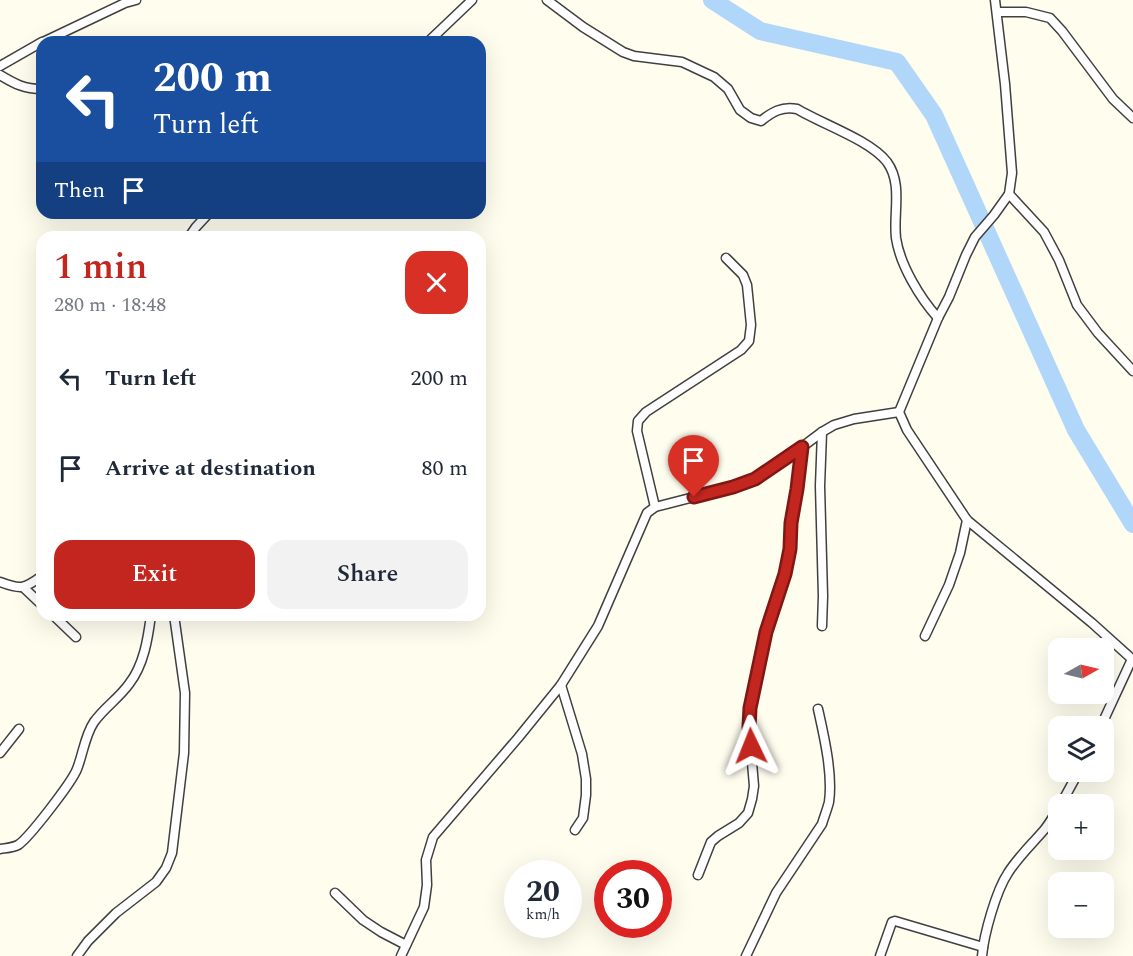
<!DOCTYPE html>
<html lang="en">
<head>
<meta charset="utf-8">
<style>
	body { margin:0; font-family:Spectral,serif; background:#f2f2f3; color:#1f2937; height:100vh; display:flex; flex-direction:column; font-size:22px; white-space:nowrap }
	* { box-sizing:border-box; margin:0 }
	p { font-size:20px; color:#747a83 }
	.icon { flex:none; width:33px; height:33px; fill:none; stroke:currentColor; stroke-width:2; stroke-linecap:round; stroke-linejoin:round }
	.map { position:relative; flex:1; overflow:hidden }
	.details { position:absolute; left:36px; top:231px; width:450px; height:390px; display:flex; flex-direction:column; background:#fff; border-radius:18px; box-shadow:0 6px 24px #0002 }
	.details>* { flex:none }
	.banner { position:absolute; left:36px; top:36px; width:450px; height:183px; border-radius:18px; box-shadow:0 6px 24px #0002; background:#1a4fa0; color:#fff; overflow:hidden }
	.needle { width:39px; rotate:82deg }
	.buttons { position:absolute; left:1048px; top:638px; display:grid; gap:12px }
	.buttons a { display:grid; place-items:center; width:66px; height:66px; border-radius:12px; background:#fff; box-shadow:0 6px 24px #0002; font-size:30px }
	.speed { position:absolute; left:504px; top:860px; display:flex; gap:12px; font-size:30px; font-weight:700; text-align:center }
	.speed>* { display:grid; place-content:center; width:78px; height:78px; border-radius:50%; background:#fff; box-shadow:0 6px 24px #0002; line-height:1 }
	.speed small { font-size:15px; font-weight:400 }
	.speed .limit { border:9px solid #d22; background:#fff; color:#111 }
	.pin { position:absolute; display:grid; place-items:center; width:51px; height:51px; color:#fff; margin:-62px -26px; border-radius:50% 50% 50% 0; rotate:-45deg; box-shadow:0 0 6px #0007 }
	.pin .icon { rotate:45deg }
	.me { position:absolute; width:66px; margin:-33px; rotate:358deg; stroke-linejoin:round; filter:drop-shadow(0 0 4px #0008) }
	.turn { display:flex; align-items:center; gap:21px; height:126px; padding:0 18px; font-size:27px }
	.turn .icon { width:78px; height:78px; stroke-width:2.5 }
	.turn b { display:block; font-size:42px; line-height:51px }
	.then { display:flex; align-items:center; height:57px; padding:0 18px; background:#0003; gap:12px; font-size:22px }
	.round { display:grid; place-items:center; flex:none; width:63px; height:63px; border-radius:18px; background:#f2f2f3 }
	.headline { display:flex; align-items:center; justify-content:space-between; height:102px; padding:0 18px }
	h1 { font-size:36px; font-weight:600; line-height:45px; color:#c3251f }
	.button { display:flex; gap:12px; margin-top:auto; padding:12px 18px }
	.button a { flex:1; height:69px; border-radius:18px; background:#c3251f; color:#fff; font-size:24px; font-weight:600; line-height:69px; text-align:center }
	.button a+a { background:#f2f2f3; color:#1f2937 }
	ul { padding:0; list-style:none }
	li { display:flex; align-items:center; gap:18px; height:90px; padding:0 18px }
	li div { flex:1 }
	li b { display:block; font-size:22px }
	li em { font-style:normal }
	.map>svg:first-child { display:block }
</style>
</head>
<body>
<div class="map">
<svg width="1133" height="956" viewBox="0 0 1133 956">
	<rect width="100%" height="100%" fill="#fffdee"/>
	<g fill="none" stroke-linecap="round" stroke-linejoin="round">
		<path stroke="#b0d7f9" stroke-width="18" d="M 712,0 L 760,31 L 897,62 L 934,115 L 1076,430 L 1133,524"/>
		<defs>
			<g id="street">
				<path d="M 547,0 L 583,27 L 623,52 L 634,56 L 682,62 L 714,77 L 728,89 L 740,110 L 751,118 L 761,121 C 772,112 782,106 797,109 C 822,124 870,140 887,162 C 903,184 893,213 896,238 C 900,265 920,298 938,318"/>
				<path d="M 995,0 L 1005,84 L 1012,173 L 1009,194 L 994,215 L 975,237 L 966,255 L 949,297 L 938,318 L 899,412 L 907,430 L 967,520 L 1092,623 L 1133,660"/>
				<path d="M 998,12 L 1026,12 L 1050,18 L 1062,31 L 1113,99 L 1133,118"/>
				<path d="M 43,42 L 125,3 L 136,0"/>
				<path d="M 428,42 L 472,0"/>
				<path d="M 0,66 L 42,42"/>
				<path d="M 0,75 C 15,84 24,89 42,89"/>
				<path d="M 1009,194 L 1044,232 L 1059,260 L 1077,305 L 1098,333 L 1133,371"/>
				<path d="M 189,237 L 196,227 L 209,213"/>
				<path d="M 655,507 L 637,431 L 638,421 L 646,412 L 741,350 L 749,341 L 751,325 L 747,285 L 743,275 L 726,258"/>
				<path d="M 0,582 C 21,590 24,589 42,576"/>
				<path d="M 23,587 L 42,605"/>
				<path d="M 53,615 L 76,637"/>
				<path d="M 822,626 L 823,596 L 820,486 L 822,432"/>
				<path d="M 925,636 L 949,585 L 960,553 L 967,520"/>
				<path d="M 561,685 L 582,754 L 586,779 L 586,795 L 583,818 L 575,830"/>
				<path d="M 1101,726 L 1132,659"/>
				<path d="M 0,753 L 19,729"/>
				<path d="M 1061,804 L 1079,771"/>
				<path d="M 0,849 C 6,848 12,848 18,845 C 29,838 72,782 77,769 C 83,754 85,735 94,722 C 104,708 119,698 129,684 C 144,665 148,638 151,615"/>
				<path d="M 698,875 L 711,842 L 718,836 L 739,823 L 748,813 L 752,799 L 754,786 L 749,727 L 750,708 L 766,632 L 785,574 L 790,549 L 791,523 L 797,489 L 802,447"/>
				<path d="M 335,893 L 363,920 L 381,932 L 406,945"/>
				<path d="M 77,956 L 88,941 L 116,913 L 156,882 L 166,868 L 172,853 L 184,753 L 185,693 L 174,615"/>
				<path d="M 401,956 L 424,907 L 427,885 L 426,860 L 433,837 L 518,738 L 561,685 L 598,626 L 647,513 L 655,507 L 733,487 L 755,479 L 802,447 L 822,432 L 834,425 L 854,419 L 899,412"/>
				<path d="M 746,956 L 776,893 L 822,824 C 824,817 827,810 829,802 C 833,774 824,736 818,709"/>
				<path d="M 880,956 L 892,922 L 895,921 L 983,947"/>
				<path d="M 982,956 C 984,934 996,891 1008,873 C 1018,857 1032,844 1044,830 C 1050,823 1054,815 1059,807"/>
			</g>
		</defs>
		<use href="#street" stroke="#404040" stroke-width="11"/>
		<use href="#street" stroke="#fff" stroke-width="8"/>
	</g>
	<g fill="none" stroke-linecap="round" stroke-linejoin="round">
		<defs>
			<path id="route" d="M 694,497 L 733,487 L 755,479 L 802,447 L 797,489 L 791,523 L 790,549 L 785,574 L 766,632 L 750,708 L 749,727 L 751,746"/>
		</defs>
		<use href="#route" stroke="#7f1814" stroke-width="15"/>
		<use href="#route" stroke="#c3251f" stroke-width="10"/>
	</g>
</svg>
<div class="buttons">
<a><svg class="needle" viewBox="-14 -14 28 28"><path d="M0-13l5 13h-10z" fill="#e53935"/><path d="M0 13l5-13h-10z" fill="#747a83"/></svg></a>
<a><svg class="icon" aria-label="layers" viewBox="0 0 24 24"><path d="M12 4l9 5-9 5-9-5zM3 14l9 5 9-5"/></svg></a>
<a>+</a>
<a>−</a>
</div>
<div class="speed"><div>20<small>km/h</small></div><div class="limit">30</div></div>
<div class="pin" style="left:694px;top:497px;background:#d93025"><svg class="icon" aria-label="arrive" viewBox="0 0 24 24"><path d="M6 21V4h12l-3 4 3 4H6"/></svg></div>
<svg class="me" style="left:751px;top:746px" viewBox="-20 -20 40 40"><path d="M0-17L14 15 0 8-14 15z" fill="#c3251f" stroke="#fff" stroke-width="4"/></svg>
<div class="banner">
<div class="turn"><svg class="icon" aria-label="left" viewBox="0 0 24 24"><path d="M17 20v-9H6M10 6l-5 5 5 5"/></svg><div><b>200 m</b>Turn left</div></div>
<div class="then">Then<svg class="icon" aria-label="arrive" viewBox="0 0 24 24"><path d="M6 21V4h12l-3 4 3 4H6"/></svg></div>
</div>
<section class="details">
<div class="headline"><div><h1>1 min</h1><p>280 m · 18:48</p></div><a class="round" style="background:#d93025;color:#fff"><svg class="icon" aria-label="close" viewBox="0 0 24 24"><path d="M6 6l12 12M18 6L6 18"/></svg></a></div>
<ul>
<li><svg class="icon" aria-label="left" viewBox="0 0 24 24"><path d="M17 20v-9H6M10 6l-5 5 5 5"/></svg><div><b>Turn left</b></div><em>200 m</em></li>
<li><svg class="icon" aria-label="arrive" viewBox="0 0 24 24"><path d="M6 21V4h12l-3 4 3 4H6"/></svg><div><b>Arrive at destination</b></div><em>80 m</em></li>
</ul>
<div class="button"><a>Exit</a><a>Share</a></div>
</section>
</div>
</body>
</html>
